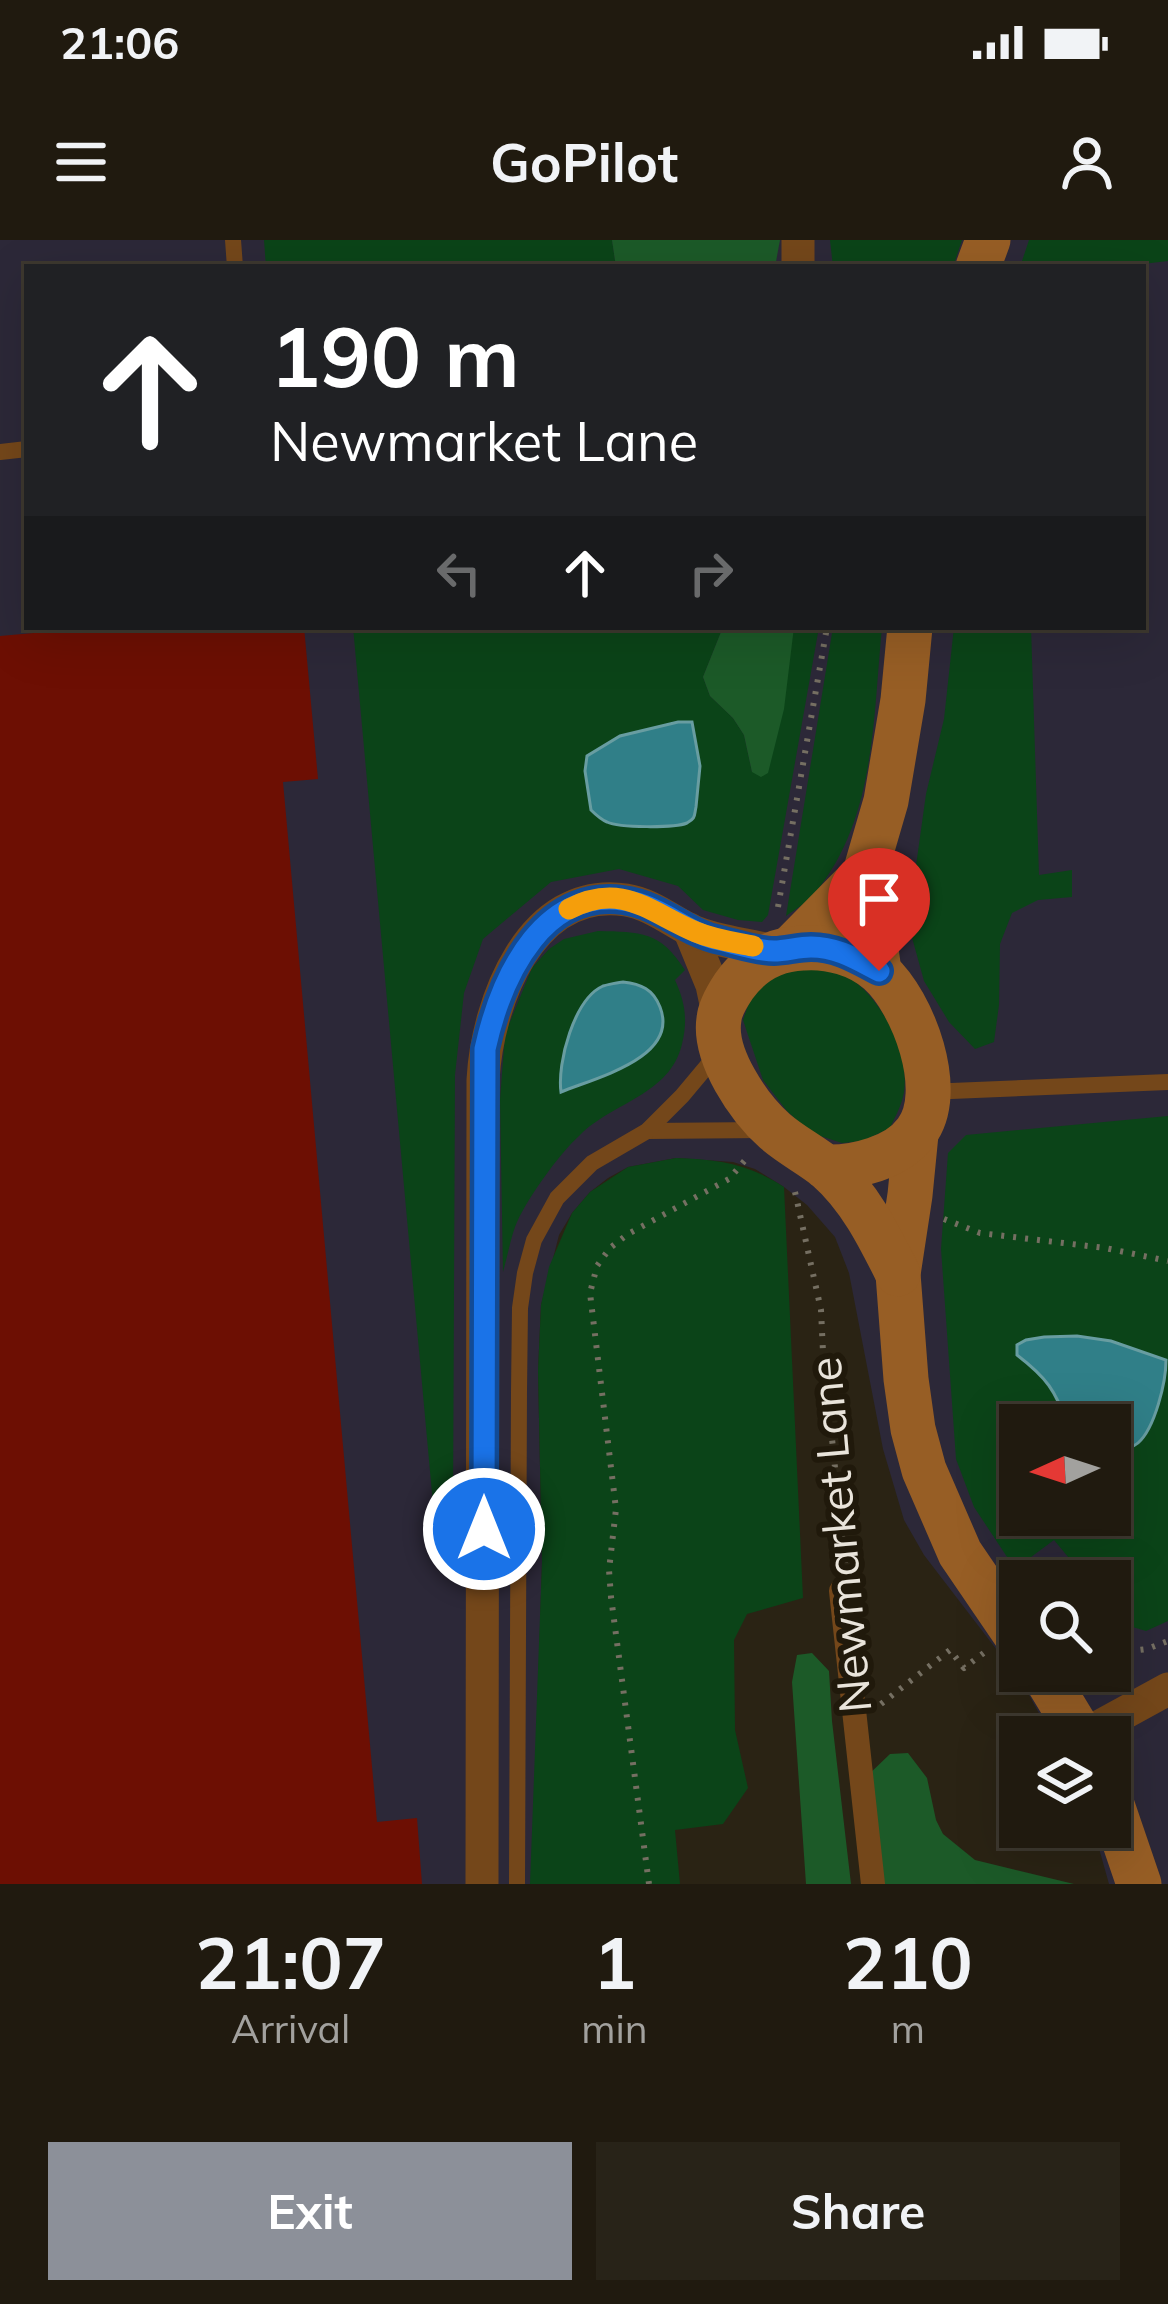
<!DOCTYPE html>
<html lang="en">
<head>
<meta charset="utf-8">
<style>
	body { margin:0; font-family:Mulish,sans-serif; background:#282318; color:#f1f3f6; height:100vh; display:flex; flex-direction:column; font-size:45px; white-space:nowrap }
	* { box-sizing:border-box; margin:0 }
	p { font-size:39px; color:#a2a19e }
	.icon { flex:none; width:66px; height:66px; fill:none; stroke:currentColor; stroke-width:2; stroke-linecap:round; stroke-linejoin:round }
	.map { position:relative; height:1644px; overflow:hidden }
	.details { display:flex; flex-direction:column; background:#201a0f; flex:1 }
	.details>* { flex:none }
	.hud { position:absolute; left:24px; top:24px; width:1122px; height:366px; border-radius:0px; box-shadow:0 12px 48px #0002,0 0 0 3px #3d382f; background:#202124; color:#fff; overflow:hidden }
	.needle { width:78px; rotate:267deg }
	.buttons { position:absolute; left:999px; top:1164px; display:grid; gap:24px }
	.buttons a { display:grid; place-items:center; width:132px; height:132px; border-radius:0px; background:#201a0f; box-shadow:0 12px 48px #0002,0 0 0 3px #3d382f; font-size:60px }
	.pin { position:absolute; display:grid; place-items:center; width:102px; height:102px; color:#fff; margin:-123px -51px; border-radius:50% 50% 50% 0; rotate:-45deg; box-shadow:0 0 12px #0007 }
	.pin .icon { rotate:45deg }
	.me { position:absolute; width:132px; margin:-66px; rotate:0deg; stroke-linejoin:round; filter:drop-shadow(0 0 9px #0008) }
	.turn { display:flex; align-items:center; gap:42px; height:252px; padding:0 48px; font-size:54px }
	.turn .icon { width:156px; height:156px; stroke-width:2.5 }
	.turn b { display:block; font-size:84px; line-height:102px }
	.lanes { display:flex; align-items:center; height:114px; padding:0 48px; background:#0003; justify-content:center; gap:60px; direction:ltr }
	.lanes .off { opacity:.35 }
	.eta { display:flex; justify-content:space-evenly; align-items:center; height:204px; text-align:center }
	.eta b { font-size:72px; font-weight:700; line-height:84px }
	.button { display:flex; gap:24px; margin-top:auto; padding:24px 48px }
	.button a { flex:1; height:138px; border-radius:0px; background:#8c9099; color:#fff; font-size:48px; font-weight:700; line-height:138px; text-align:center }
	.button a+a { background:#282318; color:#f1f3f6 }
	.status { display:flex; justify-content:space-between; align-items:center; height:84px; padding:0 60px; background:#201a0f; direction:ltr }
	.status svg { height:33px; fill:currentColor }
	header { display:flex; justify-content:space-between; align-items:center; height:156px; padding:0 48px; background:#201a0f; font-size:54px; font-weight:700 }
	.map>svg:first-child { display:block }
</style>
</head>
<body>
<div class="status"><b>21:06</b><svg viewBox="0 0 49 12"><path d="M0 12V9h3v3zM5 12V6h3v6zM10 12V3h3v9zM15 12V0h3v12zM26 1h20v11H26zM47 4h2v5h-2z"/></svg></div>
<header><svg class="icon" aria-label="menu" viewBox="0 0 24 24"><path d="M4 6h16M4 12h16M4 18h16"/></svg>GoPilot<svg class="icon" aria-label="person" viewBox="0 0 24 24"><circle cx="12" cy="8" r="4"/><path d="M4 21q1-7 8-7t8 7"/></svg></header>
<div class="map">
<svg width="1168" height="1644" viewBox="0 0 1168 1644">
	<rect width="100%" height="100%" fill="#2a2314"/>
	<path fill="#2c2838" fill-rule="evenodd" d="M 0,0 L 1168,0 L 1168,1644 L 1109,1644 L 1093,1587 L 1110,1587 L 1110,1497 L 1052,1497 L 1023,1444 L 924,1315 L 904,1280 L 883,1209 L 849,1033 L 835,997 L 807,965 L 784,947 L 755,929 L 733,922 L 676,918 L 628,927 L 608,938 L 590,952 L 572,973 L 559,995 L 541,1065 L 538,1131 L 542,1322 L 532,1644 L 0,1644 ZM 27,27 L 1143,27 L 1143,387 L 27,387 ZM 1020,1185 L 1110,1185 L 1110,1275 L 1020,1275 ZM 1020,1341 L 1110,1341 L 1110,1431 L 1020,1431 Z"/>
	<g fill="#0b4418" fill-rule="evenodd">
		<path d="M 264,0 L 612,0 L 616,27 L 266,27 Z"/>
		<path d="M 830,0 L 962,0 L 953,27 L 833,27 Z"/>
		<path d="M 1029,0 L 1168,0 L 1168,21 L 1117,27 L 1020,27 Z"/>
		<path d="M 353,387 L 723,387 L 703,437 L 710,456 L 733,478 L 744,495 L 752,532 L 794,387 L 819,387 L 768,675 L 762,682 L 738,680 L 703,670 L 678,646 L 619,629 L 551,642 L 483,699 L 464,753 L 455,835 L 453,1267 L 433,1264 Z"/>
		<path d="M 833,387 L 882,387 C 873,477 876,579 815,653 C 808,662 796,669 786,676 Z"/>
		<path d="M 954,387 L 1031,387 L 1039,635 L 1072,630 L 1072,657 L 1038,660 L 1012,673 L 1000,704 L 999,765 L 994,802 L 975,809 L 949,782 L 924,741 L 908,683 L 926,554 L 944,479 Z"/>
		<path d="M 598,691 C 641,692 660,691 685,730 L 675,740 C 685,762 688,780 682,804 C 670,855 613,862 580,895 C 559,914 525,961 515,987 C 510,1001 507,1018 503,1032 L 500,860 L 505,794 L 532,728 L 549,709 L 564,699 Z"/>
		<path d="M 806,717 C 819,723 836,729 849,737 C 882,760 910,811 904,852 C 902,865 895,877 890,888 L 863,901 L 842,903 L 811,893 L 787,871 L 763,840 L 743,780 L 751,757 L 780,720 Z"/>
		<path d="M 1168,876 L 1168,1381 L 1146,1391 L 1126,1385 L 1110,1366 L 1110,1341 L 1088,1341 L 1054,1300 L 1015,1329 L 974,1267 L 956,1219 L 941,1009 L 948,913 L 966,895 ZM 1020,1185 L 1110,1185 L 1110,1275 L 1020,1275 Z"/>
		<path d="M 676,918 C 717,919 749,924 784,947 L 803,1358 L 747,1374 L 734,1400 L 735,1490 L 748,1548 L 723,1584 L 675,1590 L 680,1644 L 530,1644 L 542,1322 L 538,1131 L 541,1065 L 549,1027 L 572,973 L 590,952 L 628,927 Z"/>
	</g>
	<g fill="#1c5a28">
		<path d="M 612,0 L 780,0 L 775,27 L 616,27 Z"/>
		<path d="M 723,387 L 794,387 L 784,469 L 768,533 L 761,537 L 752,532 L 744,495 L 733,478 L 710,456 L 703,437 Z"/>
		<path d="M 812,1413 L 829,1431 L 832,1481 L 851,1644 L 806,1644 L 792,1442 L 797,1415 Z"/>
		<path d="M 908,1513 L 927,1538 L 936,1580 L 943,1594 L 975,1620 L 1074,1644 L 880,1644 L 865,1538 L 890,1514 Z"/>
	</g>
	<g fill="#307f88" stroke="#689da1" stroke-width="3">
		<path d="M 678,482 L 692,482 L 700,526 L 696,567 C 694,576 696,578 687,583 C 675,588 619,588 607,582 C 602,580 595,574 591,570 L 585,531 L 587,516 L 620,496 Z"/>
		<path d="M 623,742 C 641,744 653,749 660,767 C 680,818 594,838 561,852 C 557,823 574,759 603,746 C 606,745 620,742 623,742 Z"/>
		<path d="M 1077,1096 L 1111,1101 L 1166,1120 C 1166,1142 1155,1188 1138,1203 C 1130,1210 1120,1209 1110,1210 L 1110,1185 L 1068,1185 C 1055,1150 1047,1138 1017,1115 L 1017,1105 L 1026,1100 L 1044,1097 Z"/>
	</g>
	<path fill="#6d0f03" d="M 101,387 L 304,387 L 318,539 L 283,542 L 377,1582 L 417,1578 L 422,1644 L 0,1644 L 0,396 Z"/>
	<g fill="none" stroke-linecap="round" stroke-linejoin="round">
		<g stroke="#756f62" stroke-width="6" stroke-dasharray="3 9" stroke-linecap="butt">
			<path d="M 778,667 L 827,387"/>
			<path d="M 795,952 L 821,1070 L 823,1112 L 845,1324"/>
			<path d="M 944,979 L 980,993 L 1105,1008 L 1168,1021"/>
			<path d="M 1032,1341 L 1030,1338 L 1053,1322 L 1068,1341"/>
			<path d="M 1110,1395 L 1131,1411 L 1147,1409 L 1168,1401"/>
			<path d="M 881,1464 L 950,1410 L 964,1428 L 985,1412"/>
			<path d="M 649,1644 L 611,1357 L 609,1330 L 616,1269 L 590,1053 L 597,1026 L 610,1008 L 628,994 L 729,939 L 746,919"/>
		</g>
		<g stroke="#74471a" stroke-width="16">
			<path d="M 233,0 L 235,27"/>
			<path d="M 0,212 L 27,209"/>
			<path d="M 927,852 L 1168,842"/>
			<path d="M 647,891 L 766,890"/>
			<path d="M 517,1644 L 519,1151 L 520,1068 L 525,1033 L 534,1000 L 557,958 L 592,923 L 647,891 L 682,856 L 718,813"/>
		</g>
		<path stroke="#74471a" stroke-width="24" d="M 841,1351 L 873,1644"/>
		<g stroke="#74471a" stroke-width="33">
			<path d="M 798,0 L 798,27"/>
			<path d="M 689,689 L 712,745 L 719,778"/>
			<path d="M 1082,1496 L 1168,1449"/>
			<path d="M 482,1644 L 483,840 C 487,764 530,645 626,660 C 651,664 670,680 692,691 C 718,702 746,704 773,711"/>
		</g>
		<g stroke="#975e25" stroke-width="45">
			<path d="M 978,27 L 988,0"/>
			<path d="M 791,708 L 865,633"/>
			<path d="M 879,731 L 865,633 L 886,561 L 903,460 L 910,387"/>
			<path d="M 916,894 L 910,955 L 898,1034 L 906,1139 L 913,1189 L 924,1230 L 960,1313 L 1020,1401"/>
			<path d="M 825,927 C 855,928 897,918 916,892 C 947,852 913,762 879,732 C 859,714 829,706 803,708 C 774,709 751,722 734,746 C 728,755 720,768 719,779 C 713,816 749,868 775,891 C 791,905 811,915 827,928 C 860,957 879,996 898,1034"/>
			<path d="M 1042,1431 L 1082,1497"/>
			<path d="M 1110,1559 L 1139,1644"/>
		</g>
	</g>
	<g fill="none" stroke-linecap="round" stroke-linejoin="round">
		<defs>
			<path id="route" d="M 484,1289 L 485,809 C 501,737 545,638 637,663 C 667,671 689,694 720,700 C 737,704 758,711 774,711 C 786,711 798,707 811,707 C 837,707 856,719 879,731"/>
		</defs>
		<use href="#route" stroke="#114b97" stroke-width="30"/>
		<use href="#route" stroke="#1a73e8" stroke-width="21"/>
		<path stroke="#f59e0b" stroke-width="21" d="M 569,669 C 623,641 650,673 696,692 C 715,700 733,702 753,706"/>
	</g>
	<g text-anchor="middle" stroke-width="12" stroke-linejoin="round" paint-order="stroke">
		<g font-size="45" fill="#e9e4db" stroke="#20190b">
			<text transform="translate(840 1295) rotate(-95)" y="16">Newmarket Lane</text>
		</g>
	</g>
</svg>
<div class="buttons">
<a><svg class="needle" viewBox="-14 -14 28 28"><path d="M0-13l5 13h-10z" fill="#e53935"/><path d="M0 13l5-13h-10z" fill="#a2a19e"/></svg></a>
<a><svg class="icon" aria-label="search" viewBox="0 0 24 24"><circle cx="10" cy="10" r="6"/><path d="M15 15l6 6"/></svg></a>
<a><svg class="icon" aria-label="layers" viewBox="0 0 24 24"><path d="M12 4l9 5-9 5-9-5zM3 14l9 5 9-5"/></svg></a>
</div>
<div class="pin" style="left:879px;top:731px;background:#d93025"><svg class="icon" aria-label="arrive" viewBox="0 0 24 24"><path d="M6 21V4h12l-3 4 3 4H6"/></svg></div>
<svg class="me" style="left:484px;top:1289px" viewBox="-20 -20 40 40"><circle r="17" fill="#1a73e8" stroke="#fff" stroke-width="3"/><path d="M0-11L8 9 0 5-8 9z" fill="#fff"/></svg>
<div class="hud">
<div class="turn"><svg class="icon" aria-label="ahead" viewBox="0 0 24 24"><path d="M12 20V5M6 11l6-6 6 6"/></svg><div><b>190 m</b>Newmarket Lane</div></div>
<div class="lanes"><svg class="icon off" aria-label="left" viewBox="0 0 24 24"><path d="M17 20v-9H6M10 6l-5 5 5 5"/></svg><svg class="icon" aria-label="ahead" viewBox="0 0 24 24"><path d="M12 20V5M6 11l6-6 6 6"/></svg><svg class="icon off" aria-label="right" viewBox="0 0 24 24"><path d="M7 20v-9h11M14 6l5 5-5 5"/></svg></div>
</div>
</div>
<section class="details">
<div class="eta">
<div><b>21:07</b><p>Arrival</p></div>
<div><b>1</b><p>min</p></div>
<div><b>210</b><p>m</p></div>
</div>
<div class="button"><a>Exit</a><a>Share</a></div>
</section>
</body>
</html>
